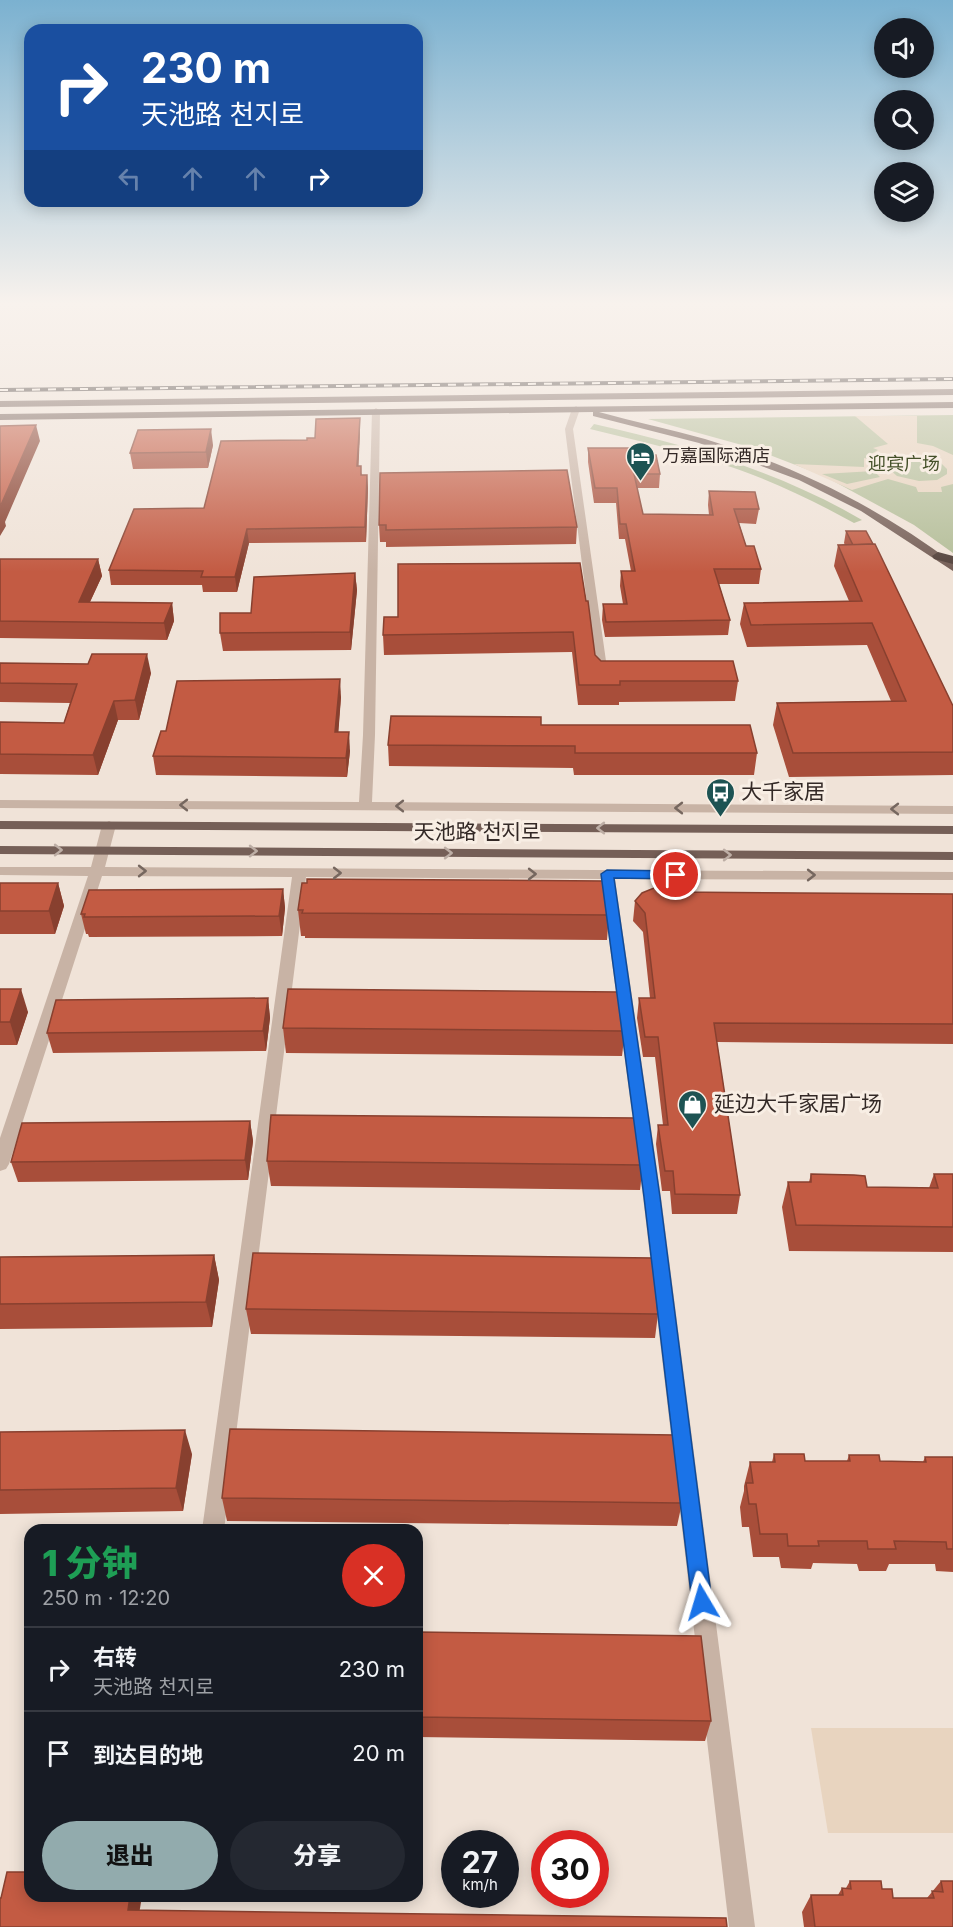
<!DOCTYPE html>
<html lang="zh">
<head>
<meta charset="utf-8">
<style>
	body { margin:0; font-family:Inter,"Noto Sans SC","Noto Sans KR",sans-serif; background:#242831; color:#f1f3f6; height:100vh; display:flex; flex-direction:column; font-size:22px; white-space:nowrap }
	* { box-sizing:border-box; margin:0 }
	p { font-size:20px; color:#9ea1a6 }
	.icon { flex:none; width:33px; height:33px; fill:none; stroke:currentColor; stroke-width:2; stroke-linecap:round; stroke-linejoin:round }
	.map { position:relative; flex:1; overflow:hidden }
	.details { position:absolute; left:24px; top:1524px; width:399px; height:378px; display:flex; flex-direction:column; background:#171b24; border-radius:18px; box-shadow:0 3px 15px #0003 }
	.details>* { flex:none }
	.guide { position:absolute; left:24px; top:24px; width:399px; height:183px; border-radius:18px; box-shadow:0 3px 15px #0003; background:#1a4fa0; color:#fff; overflow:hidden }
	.controls { position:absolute; left:874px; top:18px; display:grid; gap:12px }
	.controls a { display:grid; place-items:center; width:60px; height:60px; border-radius:50%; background:#171b24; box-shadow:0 3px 15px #0003; font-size:30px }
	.speed { position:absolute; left:441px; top:1830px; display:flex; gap:12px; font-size:30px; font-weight:700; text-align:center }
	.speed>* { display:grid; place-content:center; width:78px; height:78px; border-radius:50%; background:#171b24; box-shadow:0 3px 15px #0003; line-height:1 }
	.speed small { font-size:15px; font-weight:400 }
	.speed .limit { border:9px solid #d22; background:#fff; color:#111 }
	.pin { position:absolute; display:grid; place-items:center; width:51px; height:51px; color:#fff; margin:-26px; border:3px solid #fff; border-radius:50%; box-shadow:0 2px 6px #0007 }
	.me { position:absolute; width:66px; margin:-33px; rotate:353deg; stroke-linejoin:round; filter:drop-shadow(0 0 4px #0008) }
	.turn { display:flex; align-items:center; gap:21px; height:126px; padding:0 18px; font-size:27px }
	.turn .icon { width:78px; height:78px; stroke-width:2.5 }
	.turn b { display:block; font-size:42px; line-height:51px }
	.lanes { display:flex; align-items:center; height:57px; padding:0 18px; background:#0003; justify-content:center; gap:30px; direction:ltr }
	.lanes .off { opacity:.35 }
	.round { display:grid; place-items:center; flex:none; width:63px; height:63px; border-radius:32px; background:#242831 }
	.head { display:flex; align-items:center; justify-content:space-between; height:102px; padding:0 18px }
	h1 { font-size:36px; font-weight:800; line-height:45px; color:#1e9e55 }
	.cta { display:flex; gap:12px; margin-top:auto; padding:12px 18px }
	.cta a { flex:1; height:69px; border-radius:36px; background:#92abad; color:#111; font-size:24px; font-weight:800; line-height:69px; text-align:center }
	.cta a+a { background:#242831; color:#f1f3f6 }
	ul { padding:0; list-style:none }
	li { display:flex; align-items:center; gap:18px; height:84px; padding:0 18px; border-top:2px solid #363941 }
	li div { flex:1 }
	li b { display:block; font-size:22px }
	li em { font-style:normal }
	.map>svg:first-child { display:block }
</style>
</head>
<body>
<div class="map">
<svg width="953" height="1927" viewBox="0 0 953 1927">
	<rect width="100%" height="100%" fill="#f0e3d8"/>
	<g fill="#b4be99">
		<path d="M 953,415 L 953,553 L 914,525 L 824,476 L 749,447 L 648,419 Z"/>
		<path d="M 594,424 C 687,445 779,471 862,520 L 854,523 C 816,502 777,483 737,469 C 689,452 639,441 590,429 Z"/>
	</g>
	<g fill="#e8d4bf" fill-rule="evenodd">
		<path d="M 855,416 L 917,416 L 917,443 L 933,446 L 953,455 L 953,484 L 941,487 L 942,492 L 918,492 L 916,487 L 888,479 L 852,490 L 794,464 L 864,467 L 864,458 L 873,460 L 877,456 L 871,454 L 878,450 L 873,448 L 888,444 ZM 915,456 L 941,463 L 947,469 L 947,474 L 937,480 L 919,481 L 897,476 L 888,468 L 889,462 L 894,459 ZM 874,471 L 880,477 L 847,484 L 822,474 Z"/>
		<path d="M 811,1728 L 953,1728 L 953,1833 L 828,1833 Z"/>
	</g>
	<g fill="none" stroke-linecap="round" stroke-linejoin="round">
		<g fill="#c8b3a5" fill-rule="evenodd">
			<path d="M 576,406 L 580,409 L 573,429 L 608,675 L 602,679 L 596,675 L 565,429 L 572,409 Z"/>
			<path d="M 376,408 L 380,411 L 375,735 L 372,802 L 953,806 L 953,814 L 0,808 L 0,800 L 359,802 L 363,735 L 372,411 Z"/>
			<path d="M 109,821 L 116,825 L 105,867 L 953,872 L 953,880 L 615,879 L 661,1197 L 755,1927 L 729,1927 L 643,1197 L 601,879 L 306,877 L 224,1530 L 202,1530 L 292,877 L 102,876 L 9,1164 L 6,1169 L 0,1171 L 0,1138 L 88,876 L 0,875 L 0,867 L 91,867 L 102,825 Z"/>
		</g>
		<g fill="#755f57" fill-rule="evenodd">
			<path d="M 953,389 L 953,395 L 0,407 L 0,401 Z"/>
			<path d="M 953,402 L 953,408 L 599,412 C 634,422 670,429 705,439 C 795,466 878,507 953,563 L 953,571 L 861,511 L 799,480 L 699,443 L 593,416 L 593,412 L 0,420 L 0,414 Z"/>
			<path d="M 0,821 L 953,826 L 953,834 L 0,829 Z"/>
			<path d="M 0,846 L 953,852 L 953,860 L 0,854 Z"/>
		</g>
		<path fill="#54433d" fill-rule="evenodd" d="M 938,552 L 953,556 L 953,564 L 934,559 L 932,556 Z"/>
		<defs>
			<path id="rail" d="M 0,390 L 953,379"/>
		</defs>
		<use href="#rail" stroke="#332926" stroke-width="4"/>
		<use href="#rail" stroke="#f8eee4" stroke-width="2" stroke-dasharray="8" stroke-linecap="butt"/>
	</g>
	<g fill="#a84e3a">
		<path d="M 360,431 L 358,466 L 362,475 L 367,475 L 368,489 L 366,542 L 249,543 L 237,592 L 203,592 L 202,585 L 111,585 L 109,570 L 307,440 Z"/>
		<path d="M 213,445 L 208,468 L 133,469 L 130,453 Z"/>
		<path d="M 588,448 L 633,451 L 643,455 L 660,474 L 659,488 L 637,488 L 643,514 L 709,515 L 708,505 L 709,491 L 759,509 L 756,524 L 739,523 L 746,546 L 761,569 L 759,584 L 719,584 L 730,620 L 728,635 L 605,637 L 602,620 L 603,604 L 623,604 L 620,586 L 621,571 L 631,571 L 625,539 L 619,539 L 616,503 L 594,503 L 588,462 Z"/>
		<path d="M 379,525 L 577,527 L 576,544 L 386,547 L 386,542 L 380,542 Z"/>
		<path d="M 846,531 L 953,706 L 953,775 L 789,777 L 773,725 L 777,703 L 891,701 L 867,645 L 747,647 L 740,624 L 744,603 L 849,601 L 834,566 L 838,545 L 845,545 L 844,543 Z"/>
		<path d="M 0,559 L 98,559 L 102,576 L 90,602 L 172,603 L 174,621 L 167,640 L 0,638 Z"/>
		<path d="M 580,563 L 595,655 L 601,661 L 738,681 L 735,701 L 619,702 L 619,705 L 578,705 L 572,652 L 384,655 L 383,635 L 398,617 Z"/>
		<path d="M 355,573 L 357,590 L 351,650 L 223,651 L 220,633 L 251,613 Z"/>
		<path d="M 0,663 L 151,673 L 139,720 L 118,720 L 98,775 L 0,774 L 0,722 L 64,723 L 70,703 L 0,702 Z"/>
		<path d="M 341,697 L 338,732 L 350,751 L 347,777 L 156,775 L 153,756 L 166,731 Z"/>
		<path d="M 541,725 L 757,753 L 754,775 L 574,775 L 573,768 L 389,766 L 388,745 Z"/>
		<path d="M 0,883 L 58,883 L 64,906 L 55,934 L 0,934 Z"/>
		<path d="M 283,889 L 285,908 L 282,936 L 89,937 L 88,934 L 86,934 L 81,914 Z"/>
		<path d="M 673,892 L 953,894 L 953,1044 L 717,1042 L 740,1195 L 737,1214 L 672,1214 L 670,1191 L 662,1191 L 656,1144 L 658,1125 L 663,1125 L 655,1057 L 643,1057 L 637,1018 L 639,998 L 650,998 L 643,932 L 633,921 L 635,901 Z"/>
		<path d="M 298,910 L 609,915 L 607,940 L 305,938 L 305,936 L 301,936 Z"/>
		<path d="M 0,989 L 28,1012 L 17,1045 L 0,1045 Z"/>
		<path d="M 268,998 L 270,1018 L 266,1051 L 53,1053 L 47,1033 Z"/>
		<path d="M 283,1028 L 625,1031 L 622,1056 L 286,1053 Z"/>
		<path d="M 250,1121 L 253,1141 L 248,1180 L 18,1182 L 11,1162 Z"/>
		<path d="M 267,1161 L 643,1165 L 640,1190 L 271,1186 Z"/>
		<path d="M 811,1174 L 867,1187 L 929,1188 L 934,1174 L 953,1174 L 953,1252 L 789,1251 L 782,1207 L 788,1182 L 809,1182 Z"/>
		<path d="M 214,1255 L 219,1280 L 212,1327 L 0,1329 L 0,1257 Z"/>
		<path d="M 246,1309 L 658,1314 L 655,1338 L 251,1334 Z"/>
		<path d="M 0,1432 L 192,1454 L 183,1511 L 0,1514 Z"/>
		<path d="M 774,1454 L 805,1461 L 847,1461 L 849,1455 L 880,1461 L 923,1462 L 925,1457 L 953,1457 L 953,1572 L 936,1571 L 935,1564 L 889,1564 L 886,1571 L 859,1571 L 857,1564 L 813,1563 L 811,1569 L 781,1568 L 779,1557 L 753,1557 L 749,1527 L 742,1527 L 740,1507 L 744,1491 L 744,1486 L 750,1462 L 772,1462 Z"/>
		<path d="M 222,1498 L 682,1503 L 677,1526 L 227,1521 Z"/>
		<path d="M 417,1632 L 711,1721 L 705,1741 L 417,1737 Z"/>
		<path d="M 850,1881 L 882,1889 L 893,1898 L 927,1898 L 941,1881 L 953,1927 L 804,1927 L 802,1912 L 811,1895 L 838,1895 L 842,1888 L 846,1888 Z"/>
	</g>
	<g fill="#88402f">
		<path d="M 360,418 L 360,431 L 358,480 L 357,466 Z"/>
		<path d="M 36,425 L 40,441 L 5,522 L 6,526 L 0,536 L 0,507 Z"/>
		<path d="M 211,429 L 213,445 L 208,468 L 206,452 Z"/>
		<path d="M 367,475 L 368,489 L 366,542 L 365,527 Z"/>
		<path d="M 247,529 L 249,543 L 237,592 L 235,577 Z"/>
		<path d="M 98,559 L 102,576 L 82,619 L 79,602 Z"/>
		<path d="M 355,573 L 357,590 L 351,650 L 350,632 Z"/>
		<path d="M 172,603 L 174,621 L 167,640 L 164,623 Z"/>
		<path d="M 147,654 L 151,673 L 139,720 L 135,700 Z"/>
		<path d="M 340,679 L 341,697 L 337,751 L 335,732 Z"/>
		<path d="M 114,701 L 118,720 L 98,775 L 93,755 Z"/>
		<path d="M 349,732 L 350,751 L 347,777 L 346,758 Z"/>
		<path d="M 58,883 L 64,906 L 55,934 L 49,911 Z"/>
		<path d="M 283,889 L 285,908 L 282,936 L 279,916 Z"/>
		<path d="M 21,989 L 28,1012 L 17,1045 L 10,1022 Z"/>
		<path d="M 268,998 L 270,1018 L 266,1051 L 263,1031 Z"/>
		<path d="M 250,1121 L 253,1141 L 248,1180 L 245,1160 Z"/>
		<path d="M 214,1255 L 219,1280 L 212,1327 L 206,1302 Z"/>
		<path d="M 185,1430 L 192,1454 L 183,1511 L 176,1488 Z"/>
		<path d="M 130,1896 L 142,1896 L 137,1927 L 128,1910 Z"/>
	</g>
	<g fill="#c35b43" stroke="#88402f" stroke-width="1.5">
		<path d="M 360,418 L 357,466 L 361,466 L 361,475 L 367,475 L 365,527 L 247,529 L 235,577 L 201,577 L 203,571 L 109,570 L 134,509 L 204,508 L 221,441 L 307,440 L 307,438 L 315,438 L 316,419 Z"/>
		<path d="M 36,425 L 0,507 L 0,426 Z"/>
		<path d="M 211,429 L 206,452 L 130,453 L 138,430 Z"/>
		<path d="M 588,448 L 633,448 L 633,451 L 641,451 L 643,455 L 656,455 L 660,474 L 634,474 L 643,514 L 713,515 L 709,491 L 755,492 L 759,509 L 734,509 L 746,546 L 754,546 L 761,569 L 714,569 L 730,620 L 606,622 L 603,604 L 627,604 L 621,571 L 635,571 L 626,524 L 620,524 L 617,488 L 595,488 Z"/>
		<path d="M 567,470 L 577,527 L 386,530 L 386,525 L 379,525 L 380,473 Z"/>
		<path d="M 846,531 L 866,531 L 873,544 L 853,545 Z"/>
		<path d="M 875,544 L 953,706 L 953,752 L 793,753 L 777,703 L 906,701 L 872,623 L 751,625 L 744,603 L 862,601 L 838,545 Z"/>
		<path d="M 0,559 L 98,559 L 79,602 L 172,603 L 164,623 L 0,621 Z"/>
		<path d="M 580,563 L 586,601 L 588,601 L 595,655 L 601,661 L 733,661 L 738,681 L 620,681 L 620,685 L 579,685 L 573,632 L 383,635 L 384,617 L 398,617 L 398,564 Z"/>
		<path d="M 355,573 L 350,632 L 220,633 L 220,613 L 251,613 L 254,577 Z"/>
		<path d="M 92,654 L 147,654 L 135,700 L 114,701 L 93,755 L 0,754 L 0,722 L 64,723 L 77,684 L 0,683 L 0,663 L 88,664 Z"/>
		<path d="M 340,679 L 335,732 L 349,732 L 346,758 L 153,756 L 161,731 L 166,731 L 177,681 Z"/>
		<path d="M 391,716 L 541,717 L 541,725 L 750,725 L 757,753 L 575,753 L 575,746 L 388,745 Z"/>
		<path d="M 307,879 L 604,881 L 609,915 L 302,913 L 303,910 L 298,910 L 302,883 L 307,883 Z"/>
		<path d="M 0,883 L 58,883 L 49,911 L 0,911 Z"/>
		<path d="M 654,888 L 673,892 L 953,894 L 953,1024 L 714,1023 L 740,1195 L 675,1194 L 673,1171 L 665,1171 L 658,1125 L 668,1125 L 658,1037 L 645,1037 L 639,998 L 655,998 L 645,913 L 635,901 L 642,893 Z"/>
		<path d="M 283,889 L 279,916 L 84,917 L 85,914 L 81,914 L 89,890 Z"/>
		<path d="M 0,989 L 21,989 L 10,1022 L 0,1022 Z"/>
		<path d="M 288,989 L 619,992 L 625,1031 L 283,1028 Z"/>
		<path d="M 268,998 L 263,1031 L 47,1033 L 56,1000 Z"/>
		<path d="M 271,1115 L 637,1118 L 643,1165 L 267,1161 Z"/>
		<path d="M 250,1121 L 245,1160 L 11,1162 L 22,1123 Z"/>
		<path d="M 811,1174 L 854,1175 L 865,1176 L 867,1187 L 938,1188 L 934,1174 L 953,1174 L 953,1227 L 796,1225 L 788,1182 L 811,1182 Z"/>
		<path d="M 253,1253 L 653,1258 L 658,1314 L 246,1309 Z"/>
		<path d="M 214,1255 L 206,1302 L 0,1304 L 0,1257 Z"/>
		<path d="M 230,1429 L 675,1435 L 682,1503 L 222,1498 Z"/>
		<path d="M 185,1430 L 176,1488 L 0,1490 L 0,1432 Z"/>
		<path d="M 774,1454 L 804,1454 L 805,1461 L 850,1461 L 849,1455 L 879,1455 L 880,1461 L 926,1462 L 925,1457 L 953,1457 L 953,1549 L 947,1549 L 946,1542 L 894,1541 L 896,1549 L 868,1549 L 867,1541 L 818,1541 L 819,1546 L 788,1546 L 787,1534 L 760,1534 L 756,1504 L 749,1504 L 746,1483 L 753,1483 L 750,1462 L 775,1462 Z"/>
		<path d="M 417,1632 L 701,1636 L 711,1721 L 417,1717 Z"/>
		<path d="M 7,1872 L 30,1872 L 30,1896 L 130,1896 L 128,1910 L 726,1918 L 727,1927 L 0,1927 L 0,1898 L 1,1898 Z"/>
		<path d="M 850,1881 L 881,1881 L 882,1889 L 892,1889 L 893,1898 L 934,1898 L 932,1891 L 943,1892 L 941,1881 L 953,1881 L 953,1927 L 815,1927 L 811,1895 L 843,1895 L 842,1888 L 851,1889 Z"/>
	</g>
	<defs><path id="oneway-chevron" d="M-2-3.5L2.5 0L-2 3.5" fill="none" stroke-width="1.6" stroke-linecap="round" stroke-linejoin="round" transform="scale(1.5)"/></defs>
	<g stroke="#76675f">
		<use href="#oneway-chevron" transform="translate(184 805) rotate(-180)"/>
		<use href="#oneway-chevron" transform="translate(400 806) rotate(-180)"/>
		<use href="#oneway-chevron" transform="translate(679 808) rotate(-180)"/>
		<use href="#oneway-chevron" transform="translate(895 809) rotate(-180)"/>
		<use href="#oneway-chevron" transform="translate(142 871)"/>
		<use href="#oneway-chevron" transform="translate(337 873)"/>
		<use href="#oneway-chevron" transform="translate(532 874)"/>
		<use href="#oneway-chevron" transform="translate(811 875)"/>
	</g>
	<g stroke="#bdaea5">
		<use href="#oneway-chevron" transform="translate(601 828) rotate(-180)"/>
		<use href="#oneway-chevron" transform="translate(58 850)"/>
		<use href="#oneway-chevron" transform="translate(253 851)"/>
		<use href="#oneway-chevron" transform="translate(448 853)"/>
		<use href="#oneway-chevron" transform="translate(727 855)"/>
	</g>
	<linearGradient id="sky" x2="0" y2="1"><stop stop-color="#7bb1d0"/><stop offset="0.53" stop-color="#f8f2ed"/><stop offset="1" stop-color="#f8f2ed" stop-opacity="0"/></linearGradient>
	<rect width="953" height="572" fill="url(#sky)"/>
	<path fill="#1a73e8" stroke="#114b97" stroke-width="1.5" d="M 607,870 L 676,871 L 683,875 L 676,879 L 614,878 L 660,1197 L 712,1602 L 709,1609 L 702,1612 L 695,1609 L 692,1602 L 644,1197 L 601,874 Z"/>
	<defs>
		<symbol id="hotel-pin" viewBox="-11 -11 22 30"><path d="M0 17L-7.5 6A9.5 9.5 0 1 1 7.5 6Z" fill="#1d5353" stroke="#f8eee4"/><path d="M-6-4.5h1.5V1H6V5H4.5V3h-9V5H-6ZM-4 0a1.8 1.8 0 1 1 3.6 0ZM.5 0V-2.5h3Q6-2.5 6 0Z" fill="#fff"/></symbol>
		<symbol id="bus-pin" viewBox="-11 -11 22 30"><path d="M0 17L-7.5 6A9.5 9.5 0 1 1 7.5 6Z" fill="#1d5353" stroke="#f8eee4"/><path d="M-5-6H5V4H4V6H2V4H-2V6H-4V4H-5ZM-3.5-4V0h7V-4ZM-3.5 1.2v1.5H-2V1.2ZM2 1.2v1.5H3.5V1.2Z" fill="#fff"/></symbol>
		<symbol id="shop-pin" viewBox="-11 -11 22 30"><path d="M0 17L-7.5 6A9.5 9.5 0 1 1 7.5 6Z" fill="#1d5353" stroke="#f8eee4"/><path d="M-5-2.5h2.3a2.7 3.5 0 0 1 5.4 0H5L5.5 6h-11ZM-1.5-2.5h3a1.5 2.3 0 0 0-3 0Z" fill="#fff"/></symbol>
	</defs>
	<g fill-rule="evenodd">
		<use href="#hotel-pin" x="624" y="440" width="33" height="45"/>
		<use href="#bus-pin" x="704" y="776" width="33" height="45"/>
		<use href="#shop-pin" x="676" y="1088" width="33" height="45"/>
	</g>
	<g text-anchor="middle" stroke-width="6" stroke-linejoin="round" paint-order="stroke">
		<g font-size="18" fill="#332926" stroke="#f8eee4" text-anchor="start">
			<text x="662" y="462">万嘉国际酒店</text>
		</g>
		<g font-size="18" fill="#45512a" stroke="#f8eee4">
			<text x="904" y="470">迎宾广场</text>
		</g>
		<g font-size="21" fill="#332926" stroke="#f8eee4" text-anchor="start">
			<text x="741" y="799">大千家居</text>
			<text x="714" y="1111">延边大千家居广场</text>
		</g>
		<g font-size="21" fill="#332926" stroke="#f8eee4">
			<text x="477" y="839">天池路 천지로</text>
		</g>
	</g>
</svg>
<div class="controls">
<a><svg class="icon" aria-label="sound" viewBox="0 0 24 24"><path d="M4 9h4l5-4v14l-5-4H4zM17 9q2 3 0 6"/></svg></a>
<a><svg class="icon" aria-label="search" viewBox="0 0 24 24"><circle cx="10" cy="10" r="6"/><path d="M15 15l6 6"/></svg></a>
<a><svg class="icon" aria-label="layers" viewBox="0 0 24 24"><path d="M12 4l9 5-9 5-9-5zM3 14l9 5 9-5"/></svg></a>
</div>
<div class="speed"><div>27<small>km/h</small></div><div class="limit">30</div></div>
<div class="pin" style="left:676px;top:875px;background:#d93025"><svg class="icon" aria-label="arrive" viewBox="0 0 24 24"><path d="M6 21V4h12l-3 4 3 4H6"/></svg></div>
<svg class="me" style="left:702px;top:1602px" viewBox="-20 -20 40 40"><path d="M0-17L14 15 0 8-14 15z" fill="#1a73e8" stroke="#fff" stroke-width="4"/></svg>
<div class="guide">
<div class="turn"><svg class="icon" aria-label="right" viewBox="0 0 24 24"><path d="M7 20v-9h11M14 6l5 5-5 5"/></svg><div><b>230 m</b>天池路 천지로</div></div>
<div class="lanes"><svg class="icon off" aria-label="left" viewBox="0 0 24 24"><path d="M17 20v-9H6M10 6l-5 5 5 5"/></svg><svg class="icon off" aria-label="ahead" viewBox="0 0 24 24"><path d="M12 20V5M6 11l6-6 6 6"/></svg><svg class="icon off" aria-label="ahead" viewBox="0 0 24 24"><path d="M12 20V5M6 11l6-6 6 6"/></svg><svg class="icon" aria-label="right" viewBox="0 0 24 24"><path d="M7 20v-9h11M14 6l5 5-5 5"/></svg></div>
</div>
<section class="details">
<div class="head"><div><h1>1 分钟</h1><p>250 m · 12:20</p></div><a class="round" style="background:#d93025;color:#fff"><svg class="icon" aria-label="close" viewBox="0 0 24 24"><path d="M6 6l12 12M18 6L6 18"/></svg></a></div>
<ul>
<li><svg class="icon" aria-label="right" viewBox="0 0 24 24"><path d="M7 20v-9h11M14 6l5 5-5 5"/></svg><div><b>右转</b><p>天池路 천지로</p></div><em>230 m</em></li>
<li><svg class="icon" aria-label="arrive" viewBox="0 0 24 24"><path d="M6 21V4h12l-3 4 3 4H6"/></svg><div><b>到达目的地</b></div><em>20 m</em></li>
</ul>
<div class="cta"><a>退出</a><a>分享</a></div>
</section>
</div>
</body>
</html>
